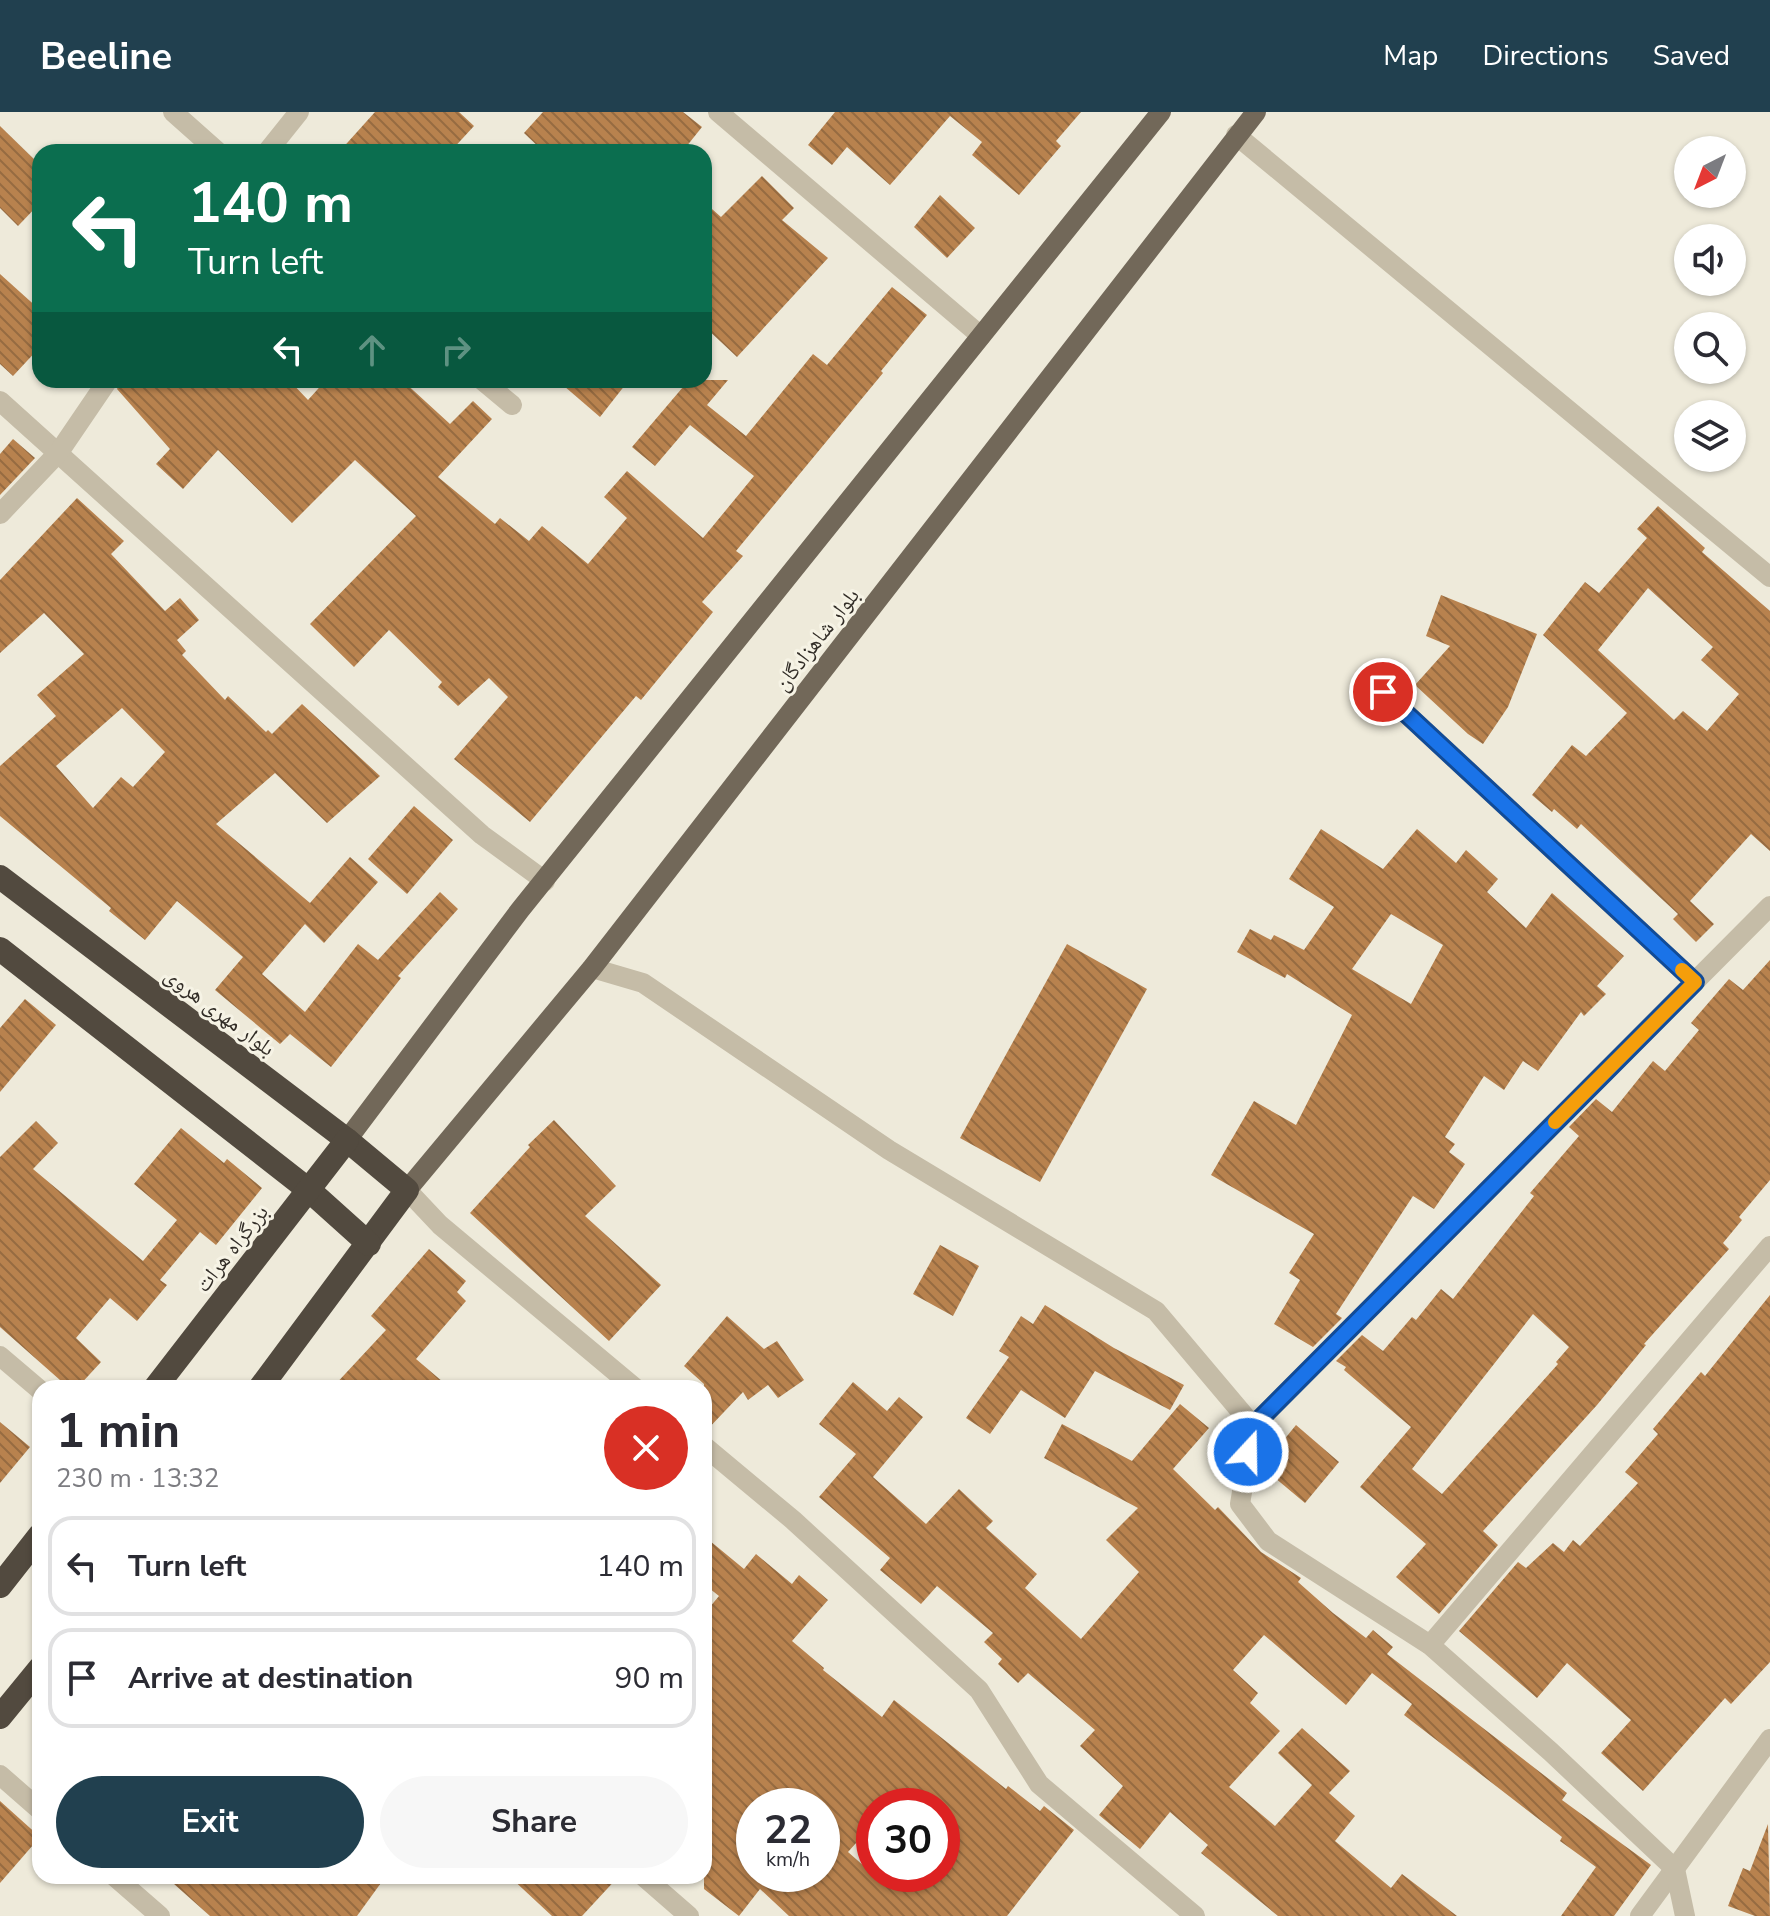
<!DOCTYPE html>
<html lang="en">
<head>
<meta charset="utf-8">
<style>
	body { margin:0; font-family:"Nunito Sans","Noto Naskh Arabic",sans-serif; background:#f7f7f7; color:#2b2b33; height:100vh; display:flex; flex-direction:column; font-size:30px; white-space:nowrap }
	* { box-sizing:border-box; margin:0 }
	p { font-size:26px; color:#7c7c81 }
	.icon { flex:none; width:44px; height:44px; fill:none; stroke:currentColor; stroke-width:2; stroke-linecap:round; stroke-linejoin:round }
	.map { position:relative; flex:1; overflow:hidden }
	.drawer { position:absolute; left:32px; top:1268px; width:680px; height:504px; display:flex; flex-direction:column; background:#fff; border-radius:24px; box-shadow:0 2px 6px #0004 }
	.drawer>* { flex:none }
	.banner { position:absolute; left:32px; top:32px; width:680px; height:244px; border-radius:24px; box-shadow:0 2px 6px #0004; background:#0b6e4f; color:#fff; overflow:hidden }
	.needle { width:52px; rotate:222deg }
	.buttons { position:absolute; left:1674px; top:24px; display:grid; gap:16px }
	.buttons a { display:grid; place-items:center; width:72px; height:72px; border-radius:50%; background:#fff; box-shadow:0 2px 6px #0004; font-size:40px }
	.speed { position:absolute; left:736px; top:1676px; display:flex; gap:16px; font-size:40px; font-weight:700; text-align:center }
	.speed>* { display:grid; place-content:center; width:104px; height:104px; border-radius:50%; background:#fff; box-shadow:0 2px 6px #0004; line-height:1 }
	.speed small { font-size:20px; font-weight:400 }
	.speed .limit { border:12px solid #d22; background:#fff; color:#111 }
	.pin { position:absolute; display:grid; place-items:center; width:68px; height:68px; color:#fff; margin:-34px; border:4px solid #fff; border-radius:50%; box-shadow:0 2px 8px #0007 }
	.me { position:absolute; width:88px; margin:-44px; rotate:21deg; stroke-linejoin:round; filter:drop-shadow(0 0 6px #0008) }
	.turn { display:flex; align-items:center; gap:28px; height:168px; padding:0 24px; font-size:36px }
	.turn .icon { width:104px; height:104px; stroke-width:2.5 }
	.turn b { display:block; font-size:56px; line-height:68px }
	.lanes { display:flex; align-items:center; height:76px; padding:0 24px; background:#0003; justify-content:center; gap:40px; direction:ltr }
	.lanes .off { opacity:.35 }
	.round { display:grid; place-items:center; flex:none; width:84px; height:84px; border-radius:42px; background:#f7f7f7 }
	.head { display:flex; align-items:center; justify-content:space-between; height:136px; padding:0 24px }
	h1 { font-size:48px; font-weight:700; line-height:60px }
	.button { display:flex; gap:16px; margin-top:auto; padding:16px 24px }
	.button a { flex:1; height:92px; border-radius:48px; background:#21404f; color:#fff; font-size:32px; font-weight:700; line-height:92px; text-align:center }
	.button a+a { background:#f7f7f7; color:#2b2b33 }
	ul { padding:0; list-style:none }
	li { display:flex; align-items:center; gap:24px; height:100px; margin:0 16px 12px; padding:0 8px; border:4px solid #e1e1e2; border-radius:24px }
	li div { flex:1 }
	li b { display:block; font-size:30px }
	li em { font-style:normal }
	header { display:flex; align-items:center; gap:48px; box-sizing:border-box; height:112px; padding:0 40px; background:#21404f; color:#fff }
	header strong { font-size:38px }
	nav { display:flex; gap:44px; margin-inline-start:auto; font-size:28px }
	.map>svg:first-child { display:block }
</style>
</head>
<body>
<header>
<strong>Beeline</strong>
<nav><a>Map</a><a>Directions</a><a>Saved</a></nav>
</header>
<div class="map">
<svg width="1770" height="1804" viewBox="0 0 1770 1804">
	<defs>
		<pattern id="building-back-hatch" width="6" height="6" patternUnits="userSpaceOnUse" patternTransform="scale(2)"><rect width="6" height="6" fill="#b8824e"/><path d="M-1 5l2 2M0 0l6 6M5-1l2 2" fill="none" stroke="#966b41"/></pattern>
	</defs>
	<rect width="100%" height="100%" fill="#eeeada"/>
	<g fill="url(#building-back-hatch)" fill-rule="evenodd">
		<path d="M 375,0 L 459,0 L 474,14 L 450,40 L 339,40 Z"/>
		<path d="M 543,0 L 683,0 L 702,15 L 682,40 L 544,40 L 524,21 Z"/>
		<path d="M 835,0 L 1081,0 L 1056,29 L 1061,34 L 1019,83 L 972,43 L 982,30 L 950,4 L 890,73 L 847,35 L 832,53 L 808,33 Z"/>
		<path d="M 0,14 L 40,53 L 40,91 L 18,114 L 0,96 Z"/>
		<path d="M 762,64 L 794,96 L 782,108 L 828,146 L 737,245 L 704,214 L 704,90 L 721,105 Z"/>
		<path d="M 940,83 L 975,116 L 947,146 L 914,115 Z"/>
		<path d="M 0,162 L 40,198 L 40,235 L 13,264 L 0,252 Z"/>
		<path d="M 892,175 L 927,203 L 881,259 L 883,261 L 736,439 L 743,444 L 702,490 L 713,500 L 641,588 L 636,584 L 530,710 L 454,647 L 508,585 L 489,566 L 458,594 L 438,575 L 442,570 L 389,518 L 354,555 L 310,512 L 416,404 L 355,348 L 292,411 L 218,338 L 183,377 L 156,352 L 170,337 L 117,277 L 121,268 L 289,268 L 308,288 L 326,268 L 402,268 L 450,312 L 473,289 L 492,307 L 438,365 L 495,412 L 500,406 L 529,429 L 542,414 L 588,452 L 627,406 L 604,385 L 627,359 L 703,426 L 754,364 L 690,313 L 655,354 L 632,335 L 689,268 L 728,268 L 707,293 L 746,324 L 813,242 L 827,253 Z"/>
		<path d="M 557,268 L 629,268 L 600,305 Z"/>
		<path d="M 13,327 L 35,346 L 0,383 L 0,342 Z"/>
		<path d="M 77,386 L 124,429 L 111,442 L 165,499 L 180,486 L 199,508 L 177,528 L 186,539 L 182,543 L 225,588 L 228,584 L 266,620 L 268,618 L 272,622 L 302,592 L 380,664 L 327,711 L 275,661 L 216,712 L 310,791 L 350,745 L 378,770 L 324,831 L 305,812 L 262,862 L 305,900 L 358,832 L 378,848 L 440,780 L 458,797 L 398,864 L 401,866 L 331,955 L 290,922 L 280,932 L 215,878 L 243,845 L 177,789 L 145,828 L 109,799 L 111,796 L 0,704 L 0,654 L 56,604 L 37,583 L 84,542 L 44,501 L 0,541 L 0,468 ZM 122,596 L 165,640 L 133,675 L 121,665 L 93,696 L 56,654 Z"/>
		<path d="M 1658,394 L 1705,436 L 1702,440 L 1770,499 L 1770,739 L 1751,722 L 1690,789 L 1714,812 L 1696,830 L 1673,807 L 1678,802 L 1581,712 L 1577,717 L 1554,697 L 1552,700 L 1532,683 L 1572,633 L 1586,644 L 1627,601 L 1543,523 L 1585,470 L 1599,481 L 1647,426 L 1637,417 ZM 1648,476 L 1713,535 L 1701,548 L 1739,582 L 1707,619 L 1683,599 L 1674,608 L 1598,538 Z"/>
		<path d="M 1441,483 L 1537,522 L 1508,595 L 1483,632 L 1468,622 L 1415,573 L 1450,534 L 1426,524 Z"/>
		<path d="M 414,694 L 453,728 L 407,782 L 368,747 Z"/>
		<path d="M 1321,717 L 1383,757 L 1417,717 L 1456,751 L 1466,738 L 1498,767 L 1487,780 L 1526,816 L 1552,781 L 1624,844 L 1597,874 L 1606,882 L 1584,904 L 1581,900 L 1538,959 L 1523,949 L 1504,978 L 1484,964 L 1445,1025 L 1455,1032 L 1449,1040 L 1465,1052 L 1434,1097 L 1413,1084 L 1336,1202 L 1342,1206 L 1313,1235 L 1274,1212 L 1300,1168 L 1289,1161 L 1314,1122 L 1211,1063 L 1254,989 L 1296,1013 L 1352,903 L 1287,862 L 1285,866 L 1237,840 L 1250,817 L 1271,828 L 1274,823 L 1304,838 L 1334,795 L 1289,767 ZM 1391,802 L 1443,833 L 1411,892 L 1352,857 Z"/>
		<path d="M 1067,832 L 1147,877 L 1040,1070 L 960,1026 Z"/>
		<path d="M 1770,848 L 1770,1068 L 1739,1105 L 1742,1108 L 1723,1131 L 1729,1137 L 1644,1232 L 1646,1233 L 1597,1293 L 1483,1419 L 1498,1433 L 1439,1502 L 1396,1465 L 1426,1432 L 1360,1375 L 1411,1315 L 1344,1258 L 1346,1255 L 1336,1249 L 1362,1223 L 1383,1239 L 1412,1205 L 1416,1208 L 1441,1177 L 1453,1187 L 1534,1084 L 1530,1081 L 1579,1024 L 1569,1015 L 1596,987 L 1612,1000 L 1653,949 L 1665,959 L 1699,918 L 1691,911 L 1729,867 L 1743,878 ZM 1533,1202 L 1569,1235 L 1556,1250 L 1558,1252 L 1442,1382 L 1412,1357 Z"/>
		<path d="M 25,887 L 56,913 L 0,980 L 0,916 Z"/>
		<path d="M 554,1008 L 616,1074 L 585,1104 L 661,1173 L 609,1229 L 470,1101 L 530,1035 L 528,1033 Z"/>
		<path d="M 36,1009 L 58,1031 L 33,1057 L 143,1149 L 177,1108 L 134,1072 L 181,1016 L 224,1051 L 227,1047 L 262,1076 L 216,1133 L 200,1120 L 160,1168 L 167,1173 L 137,1209 L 110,1186 L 76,1226 L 101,1250 L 77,1276 L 69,1276 L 0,1215 L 0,1045 Z"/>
		<path d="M 940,1133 L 979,1154 L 953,1204 L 913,1182 Z"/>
		<path d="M 429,1137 L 466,1169 L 457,1180 L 466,1189 L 416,1247 L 450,1276 L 332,1276 L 386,1218 L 371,1204 Z"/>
		<path d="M 1770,1183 L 1770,1550 L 1731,1592 L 1725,1586 L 1643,1679 L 1601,1641 L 1631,1608 L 1567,1551 L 1537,1586 L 1459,1519 L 1518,1450 L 1526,1456 L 1553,1431 L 1564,1440 L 1573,1428 L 1580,1434 L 1638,1371 L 1625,1360 L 1658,1322 L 1653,1317 L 1701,1260 L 1705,1264 Z"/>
		<path d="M 1045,1193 L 1114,1236 L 1184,1273 L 1170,1298 L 1095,1259 L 1065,1306 L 1021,1278 L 990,1322 L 966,1306 L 1009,1245 L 999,1239 L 1021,1204 L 1033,1212 Z"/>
		<path d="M 727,1204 L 764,1237 L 777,1229 L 804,1268 L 778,1286 L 768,1273 L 748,1288 L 743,1280 L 704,1321 L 704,1272 L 684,1254 Z"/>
		<path d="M 853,1270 L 887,1299 L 899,1285 L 923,1305 L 873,1365 L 926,1412 L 959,1377 L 993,1409 L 986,1416 L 1037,1462 L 1025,1476 L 1081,1527 L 1139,1460 L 1106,1428 L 1138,1396 L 1044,1346 L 1062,1312 L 1132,1349 L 1180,1292 L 1209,1316 L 1173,1357 L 1215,1398 L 1218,1395 L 1261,1440 L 1301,1466 L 1298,1470 L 1333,1501 L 1366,1526 L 1373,1518 L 1393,1535 L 1387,1542 L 1567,1681 L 1562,1688 L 1651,1753 L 1614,1804 L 1561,1804 L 1596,1755 L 1560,1729 L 1562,1725 L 1404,1603 L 1412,1592 L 1372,1561 L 1346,1593 L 1264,1523 L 1233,1558 L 1258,1581 L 1250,1591 L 1280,1619 L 1229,1675 L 1275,1714 L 1312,1673 L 1278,1641 L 1302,1616 L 1350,1659 L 1329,1681 L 1355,1704 L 1335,1729 L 1391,1776 L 1402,1762 L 1457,1804 L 1278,1804 L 1201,1741 L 1208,1733 L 1170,1700 L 1140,1737 L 1099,1703 L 1123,1674 L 1080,1634 L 1095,1618 L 1028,1561 L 1018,1571 L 998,1552 L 1002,1547 L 984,1530 L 993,1521 L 937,1474 L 921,1492 L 880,1458 L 890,1446 L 819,1385 L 856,1342 L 819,1312 Z"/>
		<path d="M 0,1310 L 30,1335 L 0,1371 Z"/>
		<path d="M 1296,1313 L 1339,1350 L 1305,1391 L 1262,1355 Z"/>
		<path d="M 704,1424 L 744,1457 L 756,1442 L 792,1472 L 799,1463 L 828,1488 L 792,1529 L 824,1556 L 823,1558 L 882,1605 L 894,1588 L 1006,1677 L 1008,1674 L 1040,1699 L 1044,1694 L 1074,1718 L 1007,1804 L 789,1804 L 760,1777 L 739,1804 L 704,1777 L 704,1502 L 719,1484 L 704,1472 ZM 895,1688 L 904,1694 L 942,1694 L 942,1762 L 873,1762 L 848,1740 L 874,1711 L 874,1694 L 889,1694 ZM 754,1694 L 822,1694 L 822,1762 L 754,1762 Z"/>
		<path d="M 0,1689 L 40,1725 L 0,1771 Z"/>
		<path d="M 1768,1712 L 1770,1804 L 1755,1804 L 1728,1794 L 1743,1756 L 1750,1759 Z"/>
		<path d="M 165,1764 L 386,1764 L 357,1804 L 210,1804 Z"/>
		<path d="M 509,1764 L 619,1764 L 582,1804 L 552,1804 Z"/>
	</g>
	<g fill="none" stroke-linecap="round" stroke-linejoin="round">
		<g stroke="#c5bca7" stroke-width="20">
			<path d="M 173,0 L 218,40"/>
			<path d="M 718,0 L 981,224"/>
			<path d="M 1236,23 L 1770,465"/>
			<path d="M 267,40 L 299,0"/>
			<path d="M 482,268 L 512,293"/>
			<path d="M 0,289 L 482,723 L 545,769"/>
			<path d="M 0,402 L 59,340 L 108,268"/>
			<path d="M 1383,580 L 1695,870"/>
			<path d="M 592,856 L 643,871 L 889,1038 L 1156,1199 L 1253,1314"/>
			<path d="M 407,1078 L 440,1113 L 635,1276"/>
			<path d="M 0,1244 L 40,1278"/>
			<path d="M 704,1334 L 793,1408 L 979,1578 L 1039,1672 L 1195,1804"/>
			<path d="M 1430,1533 L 1770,1134"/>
			<path d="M 0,1663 L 40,1698"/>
			<path d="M 114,1764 L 160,1804"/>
			<path d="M 643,1764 L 689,1804"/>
			<path d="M 1640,1804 L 1770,1627"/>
			<path d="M 1685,1804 L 1675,1757 L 1551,1640 L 1430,1533 L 1268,1429 L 1240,1392 L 1253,1314 L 1770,794"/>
		</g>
		<g stroke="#726859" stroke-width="20">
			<path d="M 347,1028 L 520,798 L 1161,0"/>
			<path d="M 407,1078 L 592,856 L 1256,0"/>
		</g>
		<g stroke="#524a3f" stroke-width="24">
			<path d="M 0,765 L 347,1028 L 407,1078 L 260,1276"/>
			<path d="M 0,837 L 310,1079 L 369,1132"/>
			<path d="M 155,1276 L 347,1028"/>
			<path d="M 0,1474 L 40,1423"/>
			<path d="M 0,1605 L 40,1556"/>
		</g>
	</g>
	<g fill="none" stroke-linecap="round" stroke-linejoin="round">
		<defs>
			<path id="route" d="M 1248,1340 L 1253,1314 L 1695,870 L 1383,580"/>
		</defs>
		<use href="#route" stroke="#114b97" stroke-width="20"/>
		<use href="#route" stroke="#1a73e8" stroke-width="14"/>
		<path stroke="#f59e0b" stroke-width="14" d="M 1555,1010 L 1695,870 L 1682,858"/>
	</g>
	<g text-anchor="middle" stroke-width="6" stroke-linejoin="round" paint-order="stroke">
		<g font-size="22" fill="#322d27" stroke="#f6f3e5">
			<text transform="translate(816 527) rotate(-52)" y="8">بلوار شاهزادگان</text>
			<text transform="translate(220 899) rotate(37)" y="8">بلوار مهری هروی</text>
			<text transform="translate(231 1136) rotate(-52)" y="8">بزرگراه هرات</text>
		</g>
	</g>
</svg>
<div class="buttons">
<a><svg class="needle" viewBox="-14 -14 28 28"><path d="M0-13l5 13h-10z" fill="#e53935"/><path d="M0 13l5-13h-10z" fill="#7c7c81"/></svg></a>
<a><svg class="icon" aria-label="sound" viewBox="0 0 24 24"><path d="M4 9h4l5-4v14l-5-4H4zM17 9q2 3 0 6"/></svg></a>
<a><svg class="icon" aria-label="search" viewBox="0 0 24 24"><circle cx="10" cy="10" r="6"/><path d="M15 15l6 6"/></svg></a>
<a><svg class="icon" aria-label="layers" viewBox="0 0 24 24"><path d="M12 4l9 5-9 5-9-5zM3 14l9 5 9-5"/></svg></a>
</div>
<div class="speed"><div>22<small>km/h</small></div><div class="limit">30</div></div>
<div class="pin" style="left:1383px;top:580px;background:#d93025"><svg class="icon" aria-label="arrive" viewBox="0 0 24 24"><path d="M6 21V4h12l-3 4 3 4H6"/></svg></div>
<svg class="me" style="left:1248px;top:1340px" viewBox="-20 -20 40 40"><circle r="17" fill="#1a73e8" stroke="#fff" stroke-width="3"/><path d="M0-11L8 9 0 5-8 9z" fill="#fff"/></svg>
<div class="banner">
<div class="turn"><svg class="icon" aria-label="left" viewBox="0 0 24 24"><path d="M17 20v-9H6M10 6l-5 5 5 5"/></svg><div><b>140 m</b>Turn left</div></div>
<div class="lanes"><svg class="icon" aria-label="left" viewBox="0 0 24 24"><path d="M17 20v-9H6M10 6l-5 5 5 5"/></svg><svg class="icon off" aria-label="ahead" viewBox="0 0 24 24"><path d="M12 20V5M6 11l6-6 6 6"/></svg><svg class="icon off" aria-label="right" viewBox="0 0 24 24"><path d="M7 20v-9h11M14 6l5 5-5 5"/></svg></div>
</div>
<section class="drawer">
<div class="head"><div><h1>1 min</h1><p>230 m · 13:32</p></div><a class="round" style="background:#d93025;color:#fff"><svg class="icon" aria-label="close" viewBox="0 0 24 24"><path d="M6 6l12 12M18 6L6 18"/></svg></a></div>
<ul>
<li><svg class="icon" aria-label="left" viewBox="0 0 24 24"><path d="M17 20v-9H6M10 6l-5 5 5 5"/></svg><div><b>Turn left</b></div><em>140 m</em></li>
<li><svg class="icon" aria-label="arrive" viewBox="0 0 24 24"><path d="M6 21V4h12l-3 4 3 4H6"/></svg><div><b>Arrive at destination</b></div><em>90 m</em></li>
</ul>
<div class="button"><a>Exit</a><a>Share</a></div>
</section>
</div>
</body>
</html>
